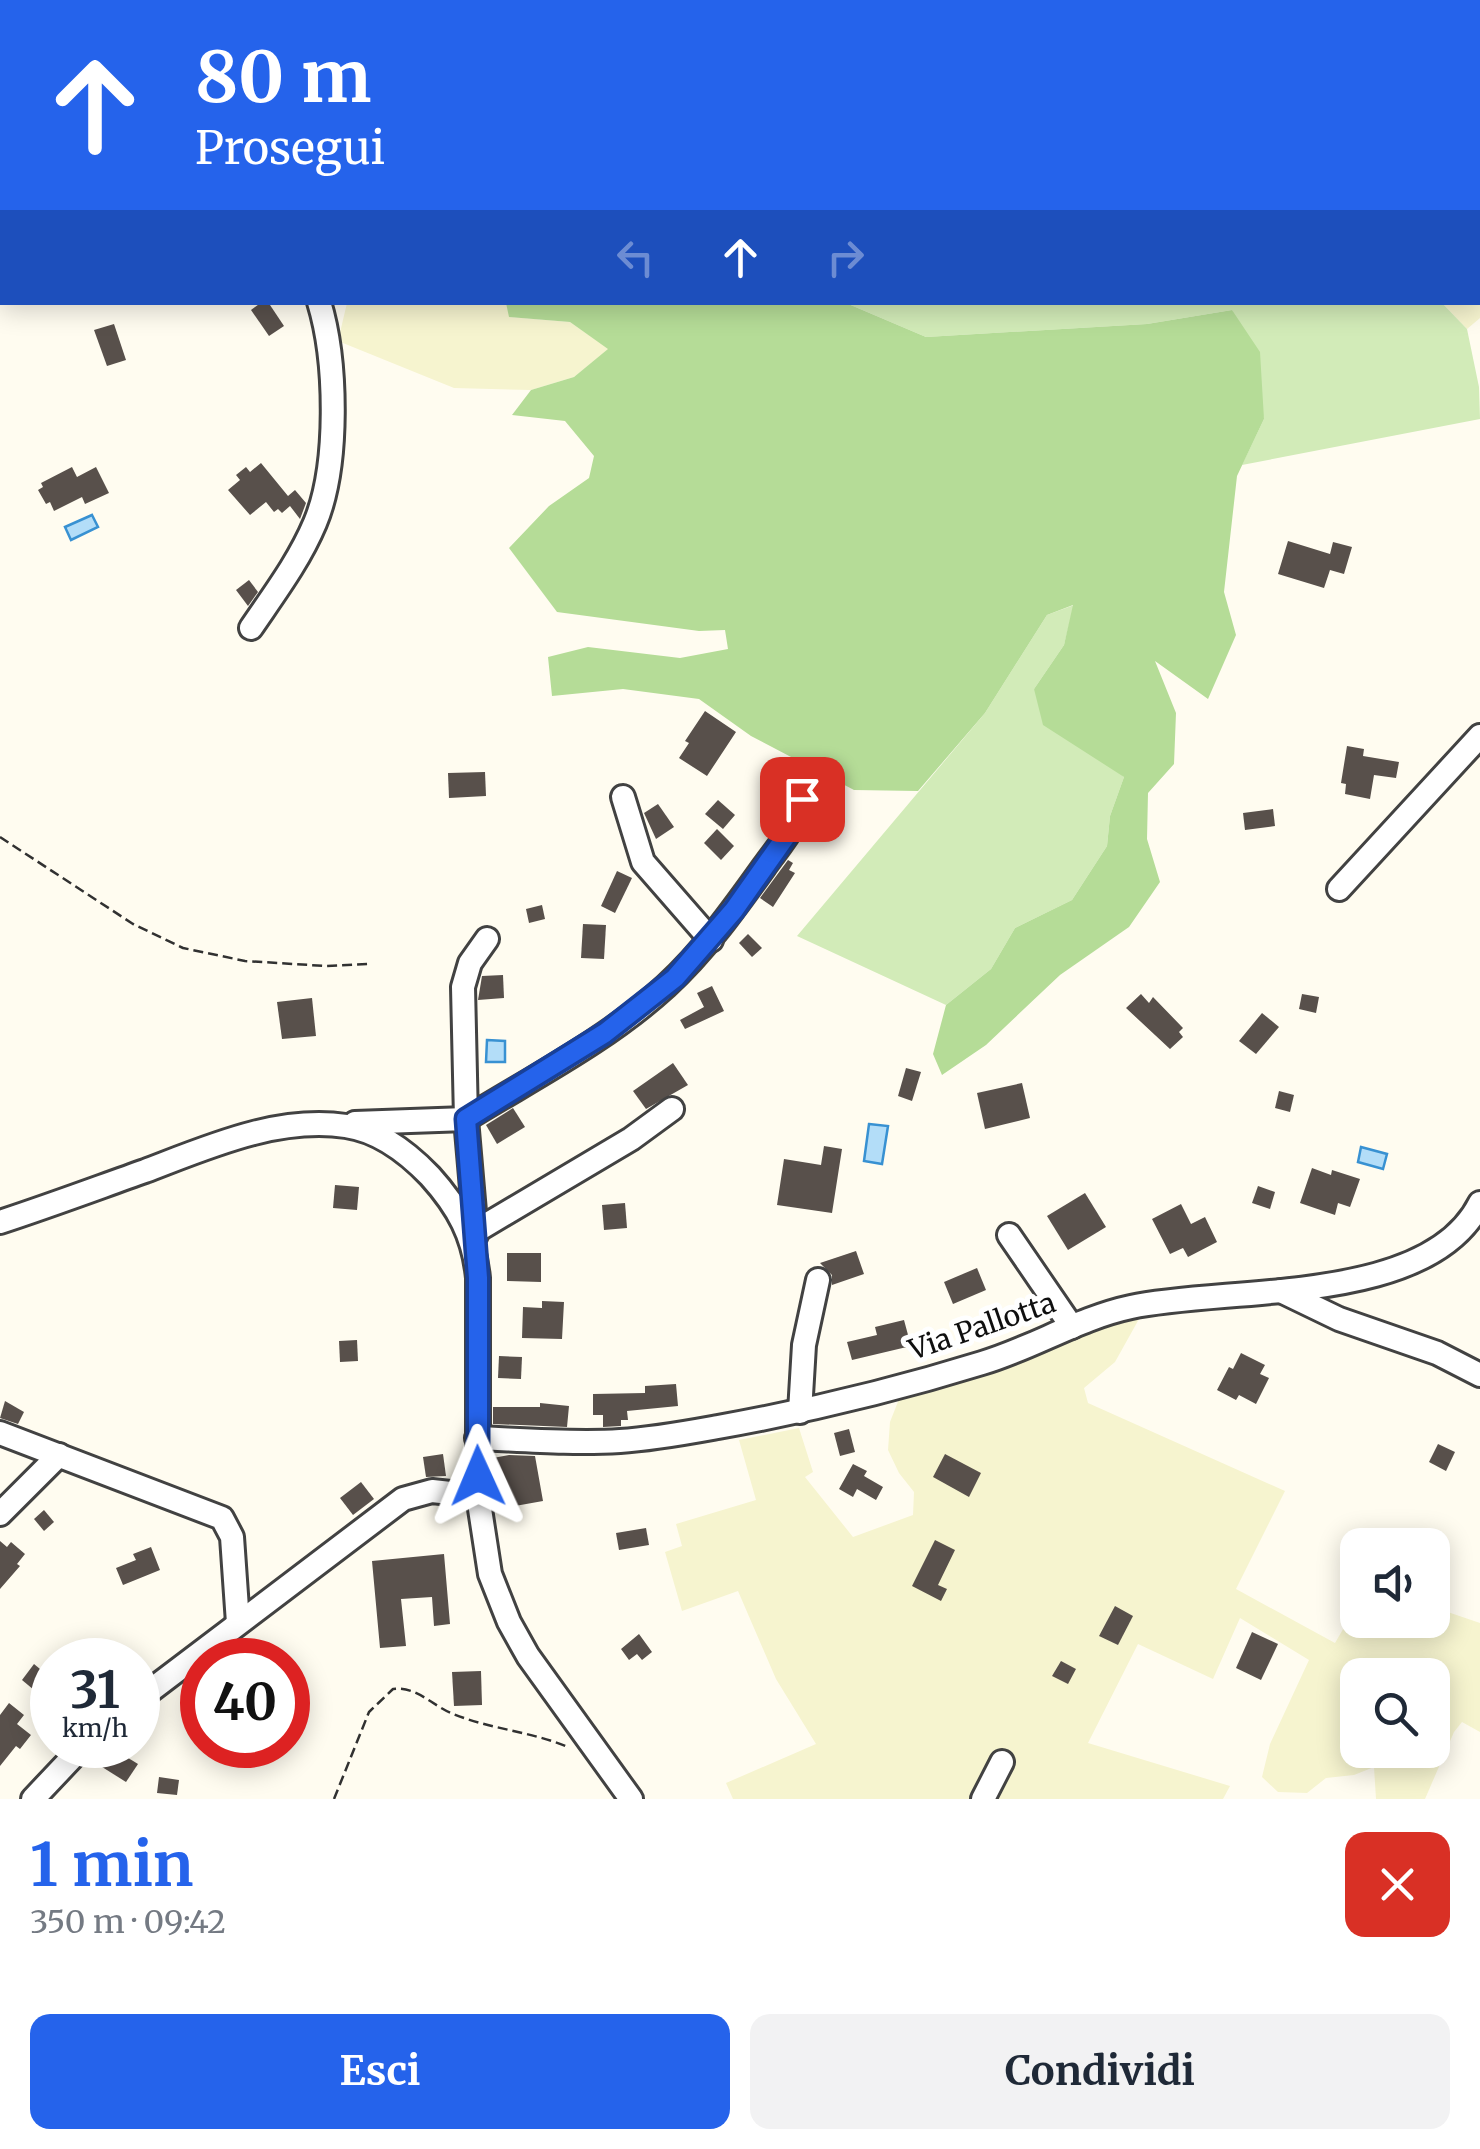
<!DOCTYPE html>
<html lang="it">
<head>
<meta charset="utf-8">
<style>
	body { margin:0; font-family:Merriweather,serif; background:#f2f2f3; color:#1f2937; height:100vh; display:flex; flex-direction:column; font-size:38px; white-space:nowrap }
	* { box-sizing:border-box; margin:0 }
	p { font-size:32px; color:#747a83 }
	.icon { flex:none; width:55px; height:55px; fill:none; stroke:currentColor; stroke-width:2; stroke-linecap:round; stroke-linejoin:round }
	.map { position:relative; height:1799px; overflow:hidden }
	.panel { display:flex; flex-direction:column; background:#fff; flex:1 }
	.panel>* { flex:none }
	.banner { position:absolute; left:0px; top:0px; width:1480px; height:305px; box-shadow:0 5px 25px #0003; background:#2563eb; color:#fff; overflow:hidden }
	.buttons { position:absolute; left:1340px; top:1528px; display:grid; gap:20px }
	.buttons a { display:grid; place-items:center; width:110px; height:110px; border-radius:20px; background:#fff; box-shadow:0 5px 25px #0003; font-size:50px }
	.speed { position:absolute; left:30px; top:1638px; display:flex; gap:20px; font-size:50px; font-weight:700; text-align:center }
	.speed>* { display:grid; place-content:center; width:130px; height:130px; border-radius:50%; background:#fff; box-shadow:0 5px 25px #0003; line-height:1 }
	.speed small { font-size:25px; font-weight:400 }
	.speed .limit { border:15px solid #d22; background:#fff; color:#111 }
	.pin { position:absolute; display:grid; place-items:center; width:85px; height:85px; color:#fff; margin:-42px; border-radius:20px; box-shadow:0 5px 15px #0006 }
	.me { position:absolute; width:110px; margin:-55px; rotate:359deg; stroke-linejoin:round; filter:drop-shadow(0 0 8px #0008) }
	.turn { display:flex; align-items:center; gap:35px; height:210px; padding:0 30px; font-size:45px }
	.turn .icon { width:130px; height:130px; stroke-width:2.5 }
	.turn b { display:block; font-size:70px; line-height:85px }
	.lanes { display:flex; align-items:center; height:95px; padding:0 30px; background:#0003; justify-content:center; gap:50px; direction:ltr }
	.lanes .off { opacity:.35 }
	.round { display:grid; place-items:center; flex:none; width:105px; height:105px; border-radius:20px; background:#f2f2f3 }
	.overview { display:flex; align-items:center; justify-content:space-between; height:170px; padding:0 30px }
	h1 { font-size:60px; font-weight:700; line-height:75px; color:#2563eb }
	.primary-button { display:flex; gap:20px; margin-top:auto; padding:20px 30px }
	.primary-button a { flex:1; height:115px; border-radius:20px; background:#2563eb; color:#fff; font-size:40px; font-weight:700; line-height:115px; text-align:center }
	.primary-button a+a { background:#f2f2f3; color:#1f2937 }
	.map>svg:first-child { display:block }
</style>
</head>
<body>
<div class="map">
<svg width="1480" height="1799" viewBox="0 0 1480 1799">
	<rect width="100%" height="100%" fill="#fffcf0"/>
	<g fill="#f6f4cf" fill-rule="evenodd">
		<path d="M 337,0 L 824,0 L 826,2 L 343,2 Z"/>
		<path d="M 1107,0 L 1338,0 L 1107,2 Z"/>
		<path d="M 1353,0 L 1480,0 L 1480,111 L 1478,2 L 1352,2 Z"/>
		<path d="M 1480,206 L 1480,318 L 1467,329 L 1442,303 L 1478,302 Z"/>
		<path d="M 506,302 L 510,317 L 570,322 L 609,349 L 574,377 L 531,390 L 454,388 L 338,341 L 347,303 Z"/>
		<path d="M 1139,1319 L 1115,1362 L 1084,1388 L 1088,1403 L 1285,1491 L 1236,1589 L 1335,1643 L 1357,1605 L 1358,1620 L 1432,1620 L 1433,1607 L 1480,1623 L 1480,1732 L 1462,1722 L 1454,1732 L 1425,1799 L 1376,1799 L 1374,1767 L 1354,1775 L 1326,1778 L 1307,1793 L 1278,1792 L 1262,1777 L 1270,1744 L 1309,1660 L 1240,1618 L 1213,1679 L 1138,1644 L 1088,1743 L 1230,1786 L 1223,1799 L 733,1799 L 726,1783 L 816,1744 L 776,1679 L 738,1591 L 682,1611 L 665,1552 L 682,1546 L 676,1524 L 756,1500 L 739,1440 L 799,1428 L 813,1472 L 805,1477 L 853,1537 L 913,1515 L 914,1492 L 899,1473 L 888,1450 L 890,1422 L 901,1394 L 1111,1320 ZM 1358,1675 L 1432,1675 L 1432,1750 L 1358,1750 Z"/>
	</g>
	<g fill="#d2ebb8">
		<path d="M 824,0 L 1107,0 L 826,2 Z"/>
		<path d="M 846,303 L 1442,303 L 1467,329 L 1479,387 L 1480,419 L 1242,465 L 1264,419 L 1232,310 L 1147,324 L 926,337 Z"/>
		<path d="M 1074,605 L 1064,645 L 1034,689 L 1124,777 L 1110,816 L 1107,846 L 1072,900 L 1015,928 L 991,969 L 946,1005 L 797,936 L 985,713 L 1047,615 Z"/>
	</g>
	<path fill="#b5dc97" d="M 506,303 L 846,303 L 926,337 L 1147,324 L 1232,310 L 1260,352 L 1264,419 L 1237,476 L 1224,592 L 1236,635 L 1208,699 L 1155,661 L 1176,713 L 1174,764 L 1148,793 L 1147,839 L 1160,882 L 1129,927 L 1060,975 L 986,1045 L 942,1075 L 933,1054 L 946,1005 L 991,969 L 1015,928 L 1072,900 L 1107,846 L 1110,816 L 1124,777 L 1043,725 L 1034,689 L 1064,645 L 1073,605 L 1047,615 L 985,713 L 918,791 L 854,790 L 751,736 L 699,699 L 623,689 L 552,696 L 548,657 L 588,647 L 680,658 L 728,649 L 725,630 L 699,631 L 557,612 L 509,548 L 549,506 L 589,478 L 594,456 L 565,421 L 512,415 L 531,390 L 574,377 L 608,349 L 570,322 L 509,317 Z"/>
	<g fill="#b3ddf8" stroke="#3891d2" stroke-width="2.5">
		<path d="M 92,515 L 98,527 L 71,540 L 65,527 Z"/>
		<path d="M 487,1040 L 505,1041 L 505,1062 L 486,1062 Z"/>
		<path d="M 869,1124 L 888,1126 L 882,1164 L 864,1161 Z"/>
		<path d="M 1361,1147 L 1387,1154 L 1383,1169 L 1358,1162 Z"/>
	</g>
	<g fill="#58504b">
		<path d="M 262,302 L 268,302 L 284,326 L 269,336 L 251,310 Z"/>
		<path d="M 114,324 L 126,360 L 107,366 L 94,330 Z"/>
		<path d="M 261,463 L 288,496 L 295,490 L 306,503 L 300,519 L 290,506 L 282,513 L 278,509 L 274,512 L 266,502 L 250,515 L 228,490 L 240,480 L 236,475 L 246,467 L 250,472 Z"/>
		<path d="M 72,467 L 77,477 L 96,467 L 109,493 L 85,504 L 82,497 L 54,511 L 50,502 L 46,504 L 38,490 L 43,487 L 41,483 Z"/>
		<path d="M 1288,541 L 1330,554 L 1333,542 L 1352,547 L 1344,574 L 1330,570 L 1324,588 L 1278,574 Z"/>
		<path d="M 249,580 L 258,592 L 248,606 L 236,590 Z"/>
		<path d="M 705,711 L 736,732 L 707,776 L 679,758 L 689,743 L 685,741 Z"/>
		<path d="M 1347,746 L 1364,749 L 1363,756 L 1399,762 L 1396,778 L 1374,775 L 1370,799 L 1345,794 L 1346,784 L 1341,783 Z"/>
		<path d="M 485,772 L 486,796 L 449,798 L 448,773 Z"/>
		<path d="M 718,800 L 735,815 L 723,829 L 705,814 Z"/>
		<path d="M 658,804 L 674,827 L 656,839 L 644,813 Z"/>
		<path d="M 1273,809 L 1275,826 L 1245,830 L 1243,813 Z"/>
		<path d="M 717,829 L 734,846 L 721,860 L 704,843 Z"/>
		<path d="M 788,860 L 793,863 L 789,870 L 795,873 L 773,907 L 760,898 Z"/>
		<path d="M 617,871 L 632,878 L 615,913 L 601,906 Z"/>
		<path d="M 542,905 L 545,919 L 529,923 L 526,909 Z"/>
		<path d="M 583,924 L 606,925 L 604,959 L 581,958 Z"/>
		<path d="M 748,934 L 762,948 L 752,957 L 739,943 Z"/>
		<path d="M 503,975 L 504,998 L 478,1000 L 482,976 Z"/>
		<path d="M 712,986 L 724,1011 L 685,1029 L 680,1020 L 704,1007 L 697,993 Z"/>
		<path d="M 1141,994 L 1149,1003 L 1153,997 L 1183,1028 L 1179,1032 L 1183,1037 L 1170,1049 L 1126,1008 Z"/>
		<path d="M 1302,994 L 1319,997 L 1316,1013 L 1299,1009 Z"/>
		<path d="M 312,998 L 316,1036 L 282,1039 L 277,1002 Z"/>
		<path d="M 1262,1013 L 1279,1027 L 1256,1054 L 1239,1041 Z"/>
		<path d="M 673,1063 L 688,1085 L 646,1109 L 633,1091 Z"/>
		<path d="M 906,1068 L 921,1072 L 912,1101 L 898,1096 Z"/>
		<path d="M 1022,1083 L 1030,1118 L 985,1129 L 977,1093 Z"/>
		<path d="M 1279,1091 L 1294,1095 L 1290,1112 L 1275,1108 Z"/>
		<path d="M 513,1108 L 525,1127 L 497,1144 L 486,1125 Z"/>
		<path d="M 824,1146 L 842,1149 L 832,1213 L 777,1205 L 784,1159 L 821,1165 Z"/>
		<path d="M 1312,1168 L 1331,1175 L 1332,1170 L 1360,1179 L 1350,1207 L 1338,1203 L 1335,1215 L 1300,1203 Z"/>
		<path d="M 335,1185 L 359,1187 L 357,1210 L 333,1208 Z"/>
		<path d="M 1258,1186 L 1275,1192 L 1270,1209 L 1252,1203 Z"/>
		<path d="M 1085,1193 L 1106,1227 L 1068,1250 L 1047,1216 Z"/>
		<path d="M 625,1203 L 627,1228 L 604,1230 L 602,1205 Z"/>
		<path d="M 1181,1204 L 1191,1224 L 1205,1217 L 1217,1242 L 1188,1257 L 1183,1248 L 1170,1254 L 1152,1219 Z"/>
		<path d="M 856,1251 L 864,1274 L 832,1285 L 832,1275 L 820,1263 Z"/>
		<path d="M 507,1253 L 541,1253 L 541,1282 L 507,1281 Z"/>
		<path d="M 977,1268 L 986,1290 L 953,1304 L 944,1282 Z"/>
		<path d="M 542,1301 L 564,1302 L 562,1339 L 522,1338 L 523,1307 L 542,1308 Z"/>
		<path d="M 904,1320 L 911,1346 L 852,1360 L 847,1342 L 877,1335 L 875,1327 Z"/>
		<path d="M 357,1340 L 358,1361 L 340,1362 L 339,1341 Z"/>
		<path d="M 1241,1353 L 1265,1365 L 1260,1374 L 1269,1378 L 1256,1404 L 1239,1395 L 1236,1400 L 1217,1390 L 1229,1367 L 1233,1369 Z"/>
		<path d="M 499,1356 L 522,1357 L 521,1379 L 498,1378 Z"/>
		<path d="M 676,1384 L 678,1406 L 627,1411 L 628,1420 L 621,1420 L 621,1426 L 603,1427 L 603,1415 L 593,1415 L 593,1394 L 645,1393 L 645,1386 Z"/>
		<path d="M 5,1401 L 24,1412 L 18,1424 L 0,1418 Z"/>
		<path d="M 540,1403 L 569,1406 L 567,1427 L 493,1424 L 493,1407 L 540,1407 Z"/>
		<path d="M 849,1429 L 855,1452 L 840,1456 L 834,1433 Z"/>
		<path d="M 1438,1444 L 1455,1452 L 1446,1471 L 1429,1462 Z"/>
		<path d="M 443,1454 L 446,1476 L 426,1477 L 423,1457 Z"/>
		<path d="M 945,1454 L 981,1473 L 969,1497 L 933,1477 Z"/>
		<path d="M 509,1455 L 535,1456 L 543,1501 L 504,1508 L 501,1492 L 493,1494 L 493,1458 Z"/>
		<path d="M 853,1464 L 867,1471 L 864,1476 L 883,1487 L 876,1500 L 857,1489 L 853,1497 L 839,1489 Z"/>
		<path d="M 361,1482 L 374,1499 L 353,1515 L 340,1498 Z"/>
		<path d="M 44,1510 L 54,1522 L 44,1531 L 34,1519 Z"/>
		<path d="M 646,1528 L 649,1545 L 619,1550 L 616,1533 Z"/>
		<path d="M 935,1540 L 955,1550 L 938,1585 L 947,1589 L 941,1601 L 912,1586 Z"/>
		<path d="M 0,1541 L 7,1547 L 11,1542 L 25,1554 L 17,1564 L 20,1566 L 0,1589 Z"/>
		<path d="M 151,1547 L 160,1570 L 123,1585 L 116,1568 L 136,1560 L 133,1554 Z"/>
		<path d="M 444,1554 L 450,1624 L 434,1626 L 432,1597 L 401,1599 L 406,1646 L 380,1648 L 372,1561 Z"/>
		<path d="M 1115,1606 L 1133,1616 L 1118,1645 L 1099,1636 Z"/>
		<path d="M 1252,1632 L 1278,1644 L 1261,1680 L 1236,1668 Z"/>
		<path d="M 639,1634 L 652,1652 L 642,1660 L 637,1654 L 629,1660 L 621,1649 Z"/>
		<path d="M 1061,1661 L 1076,1669 L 1068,1684 L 1052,1676 Z"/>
		<path d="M 34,1664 L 52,1679 L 52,1705 L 22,1680 Z"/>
		<path d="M 481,1671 L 482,1705 L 454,1706 L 452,1672 Z"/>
		<path d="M 9,1703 L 24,1715 L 17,1724 L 31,1735 L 20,1749 L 16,1746 L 0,1766 L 0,1715 Z"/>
		<path d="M 99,1745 L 107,1745 L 138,1764 L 126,1782 L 91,1760 Z"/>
		<path d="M 159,1777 L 179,1780 L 177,1795 L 157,1793 Z"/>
	</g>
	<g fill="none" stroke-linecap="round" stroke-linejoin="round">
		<defs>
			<g id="minor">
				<path d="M 387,2 L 390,0"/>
				<path d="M 0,116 L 2,114"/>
				<path d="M 0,202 L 2,205"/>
				<path d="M 251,628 C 274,594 299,561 315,523 C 339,466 337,361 319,302"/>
				<path d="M 623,797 L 643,862 L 711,940"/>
				<path d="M 1339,889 L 1480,736"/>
				<path d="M 487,939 L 470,963 L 463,987 L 466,1119 C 534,1077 607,1040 666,986 C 704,951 734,909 764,867 C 780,844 802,822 802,793"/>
				<path d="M 355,1123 L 466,1119 L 476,1235"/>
				<path d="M 0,1222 C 49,1206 97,1188 145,1171 C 208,1147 277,1116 346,1126 C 380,1131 407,1152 430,1176 C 458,1207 474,1236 478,1278 L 478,1496 L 490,1574 L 509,1622 L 528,1656 L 631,1799"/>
				<path d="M 476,1231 L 631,1139 L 672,1109"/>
				<path d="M 1009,1235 L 1072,1327"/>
				<path d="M 1281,1291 L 1339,1319 L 1437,1353 L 1480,1375"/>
				<path d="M 800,1412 L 804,1345 L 818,1280"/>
				<path d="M 0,1433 L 222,1518 L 232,1537 L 238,1623"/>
				<path d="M 477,1438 C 524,1440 573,1444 620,1441 C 653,1439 685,1433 718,1427 C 807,1411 895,1390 982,1363 C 1033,1348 1079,1318 1131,1307 C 1228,1286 1429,1306 1480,1203"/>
				<path d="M 0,1514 L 59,1455"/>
				<path d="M 138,1700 L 403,1499 L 432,1491 L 478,1496"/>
				<path d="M 33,1799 L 84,1745"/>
				<path d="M 983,1799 L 1002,1762"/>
			</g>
		</defs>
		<use href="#minor" stroke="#424242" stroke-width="28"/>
		<g stroke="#313131" stroke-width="2.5" stroke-dasharray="10 5" stroke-linecap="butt">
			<path d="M 0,837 L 133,924 L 183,948 L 245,961 L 326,966 L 368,964"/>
			<path d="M 334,1799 L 369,1712 L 393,1689 C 416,1686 432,1705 451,1713 C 488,1729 530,1731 568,1747"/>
		</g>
		<use href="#minor" stroke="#fff" stroke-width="22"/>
	</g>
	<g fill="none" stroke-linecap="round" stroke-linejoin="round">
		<defs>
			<path id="route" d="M 478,1476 L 478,1278 L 466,1119 L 605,1033 L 675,978 L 734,910 L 796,822 L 802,799"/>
		</defs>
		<use href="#route" stroke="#184099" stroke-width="25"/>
		<use href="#route" stroke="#2563eb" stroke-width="18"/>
	</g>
	<g text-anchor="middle" stroke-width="10" stroke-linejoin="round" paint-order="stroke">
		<g font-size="28" fill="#0f0f0f" stroke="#fff">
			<text transform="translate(982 1326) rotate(-19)" y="10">Via Pallotta</text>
		</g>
	</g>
</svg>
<div class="buttons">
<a><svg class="icon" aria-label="sound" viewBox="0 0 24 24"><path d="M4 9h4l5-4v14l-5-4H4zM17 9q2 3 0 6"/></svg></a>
<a><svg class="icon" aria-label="search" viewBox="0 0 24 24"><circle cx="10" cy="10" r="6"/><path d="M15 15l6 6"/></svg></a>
</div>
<div class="speed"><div>31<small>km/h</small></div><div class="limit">40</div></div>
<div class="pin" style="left:802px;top:799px;background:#d93025"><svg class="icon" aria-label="arrive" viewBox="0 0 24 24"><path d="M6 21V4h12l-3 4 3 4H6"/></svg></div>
<svg class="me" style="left:478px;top:1476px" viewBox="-20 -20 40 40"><path d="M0-17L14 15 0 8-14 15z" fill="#2563eb" stroke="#fff" stroke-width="4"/></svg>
<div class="banner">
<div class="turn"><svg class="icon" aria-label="ahead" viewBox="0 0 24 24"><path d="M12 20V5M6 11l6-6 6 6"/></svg><div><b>80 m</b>Prosegui</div></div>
<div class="lanes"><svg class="icon off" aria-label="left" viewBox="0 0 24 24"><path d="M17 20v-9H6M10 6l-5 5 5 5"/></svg><svg class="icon" aria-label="ahead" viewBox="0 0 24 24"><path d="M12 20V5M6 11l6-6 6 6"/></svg><svg class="icon off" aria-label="right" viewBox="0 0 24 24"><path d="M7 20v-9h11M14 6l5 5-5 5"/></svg></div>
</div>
</div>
<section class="panel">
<div class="overview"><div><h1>1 min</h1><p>350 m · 09:42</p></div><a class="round" style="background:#d93025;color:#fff"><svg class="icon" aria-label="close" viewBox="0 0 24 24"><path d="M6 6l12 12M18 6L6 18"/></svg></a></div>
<div class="primary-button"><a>Esci</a><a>Condividi</a></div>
</section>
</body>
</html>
